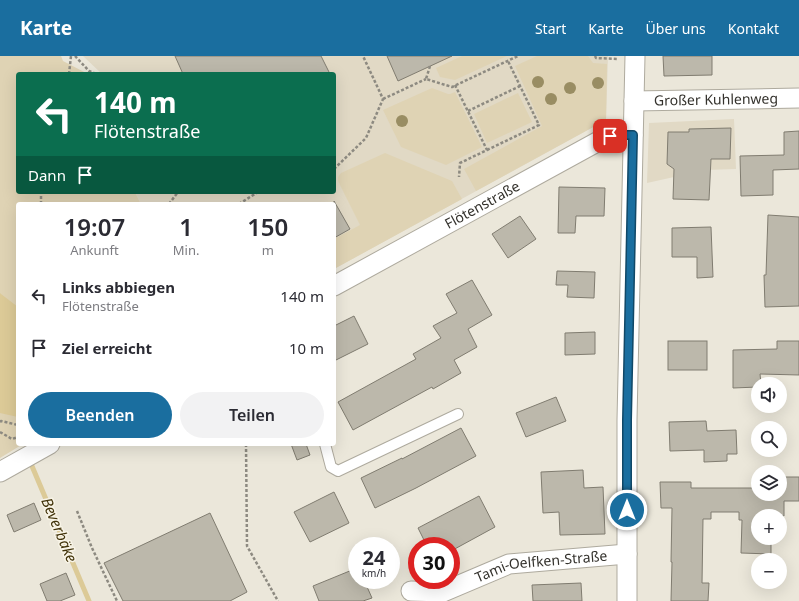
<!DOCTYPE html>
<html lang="de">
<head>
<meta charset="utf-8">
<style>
	body { margin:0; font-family:"Noto Sans",sans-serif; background:#f2f2f3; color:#2b2b33; height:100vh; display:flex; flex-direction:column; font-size:15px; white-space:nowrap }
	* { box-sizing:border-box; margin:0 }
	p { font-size:13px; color:#7c7c81 }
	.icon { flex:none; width:22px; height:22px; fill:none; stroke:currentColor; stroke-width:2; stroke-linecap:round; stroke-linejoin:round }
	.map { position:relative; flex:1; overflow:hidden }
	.sheet { position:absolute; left:16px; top:146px; width:320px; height:244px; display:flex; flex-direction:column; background:#fff; border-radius:4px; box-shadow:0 4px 16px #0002 }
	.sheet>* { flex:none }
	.hud { position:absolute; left:16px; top:16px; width:320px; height:122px; border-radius:4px; box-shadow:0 4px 16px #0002; background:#0b6e4f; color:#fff; overflow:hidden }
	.buttons { position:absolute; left:751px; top:321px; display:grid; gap:8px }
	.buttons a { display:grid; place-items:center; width:36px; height:36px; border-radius:50%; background:#fff; box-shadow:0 4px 16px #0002; font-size:20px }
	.speed { position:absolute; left:348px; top:481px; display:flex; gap:8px; font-size:20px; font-weight:700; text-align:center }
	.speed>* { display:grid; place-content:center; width:52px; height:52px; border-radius:50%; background:#fff; box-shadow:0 4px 16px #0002; line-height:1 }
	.speed small { font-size:10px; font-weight:400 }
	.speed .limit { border:6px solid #d22; background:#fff; color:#111 }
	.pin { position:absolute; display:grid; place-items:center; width:34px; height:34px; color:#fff; margin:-17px; border-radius:8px; box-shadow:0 2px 6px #0006 }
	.me { position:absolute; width:44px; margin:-22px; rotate:0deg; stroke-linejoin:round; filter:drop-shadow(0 0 3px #0008) }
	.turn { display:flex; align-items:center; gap:14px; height:84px; padding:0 12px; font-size:18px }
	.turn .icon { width:52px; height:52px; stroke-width:2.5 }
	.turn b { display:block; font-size:28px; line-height:34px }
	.then { display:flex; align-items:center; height:38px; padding:0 12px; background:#0003; gap:8px; font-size:15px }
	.eta { display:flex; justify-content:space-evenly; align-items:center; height:68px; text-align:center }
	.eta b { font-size:24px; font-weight:600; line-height:28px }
	.cta { display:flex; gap:8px; margin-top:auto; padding:8px 12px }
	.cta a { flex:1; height:46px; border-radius:24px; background:#1a6e9f; color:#fff; font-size:16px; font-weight:600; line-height:46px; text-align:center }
	.cta a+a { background:#f2f2f3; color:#2b2b33 }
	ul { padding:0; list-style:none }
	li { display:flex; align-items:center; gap:12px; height:52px; padding:0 12px }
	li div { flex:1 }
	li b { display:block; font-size:15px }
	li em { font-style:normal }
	header { display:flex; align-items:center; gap:24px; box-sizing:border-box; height:56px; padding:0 20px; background:#1a6e9f; color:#fff }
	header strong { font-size:19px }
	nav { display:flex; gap:22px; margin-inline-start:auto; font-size:14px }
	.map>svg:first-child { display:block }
</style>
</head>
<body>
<header>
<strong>Karte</strong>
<nav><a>Start</a><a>Karte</a><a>Über uns</a><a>Kontakt</a></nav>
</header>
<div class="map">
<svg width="799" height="545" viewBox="0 0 799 545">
	<rect width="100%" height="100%" fill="#ebe7da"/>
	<g fill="#e1d9c5">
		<path d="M 83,0 L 608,0 L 606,64 L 334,213 L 334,148 L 141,148 L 135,136 L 334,136 L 334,18 L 102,18 Z"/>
		<path d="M 734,63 L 736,113 L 674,115 L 674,121 L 647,127 L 649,67 Z"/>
	</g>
	<g fill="#dfd3b4">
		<path d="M 0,0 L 61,0 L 63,5 L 88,18 L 18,18 L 18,136 L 135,136 L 141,148 L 18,148 L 18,388 L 23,388 L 0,402 Z"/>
		<path d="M 462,0 L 507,0 L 455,24 L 440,21 L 436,12 Z"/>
		<path d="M 537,0 L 588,0 L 593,7 L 607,8 L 606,64 L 476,135 L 464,113 L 542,70 L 515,10 Z"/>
		<path d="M 432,32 L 448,38 L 450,38 L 455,36 L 482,91 L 446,109 L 401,91 L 383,54 Z"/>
		<path d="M 518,37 L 532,66 L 487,87 L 474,58 Z"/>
		<path d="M 385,97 L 452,125 L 462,143 L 334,213 L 334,183 L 360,169 L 338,125 L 338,121 L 341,117 Z"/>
	</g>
	<path fill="#dcca97" d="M 0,237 L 1,238 L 18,251 L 18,361 L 0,357 Z"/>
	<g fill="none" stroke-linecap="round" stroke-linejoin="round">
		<path stroke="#dcca97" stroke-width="5" d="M 29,403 L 89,545"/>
	</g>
	<g fill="#bcb8ab" stroke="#807c70">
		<path d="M 175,0 L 321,0 L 330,18 L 183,18 Z"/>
		<path d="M 387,0 L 452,0 L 398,25 Z"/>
		<path d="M 663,0 L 712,0 L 712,19 L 664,20 Z"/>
		<path d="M 731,72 L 730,103 L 711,103 L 709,144 L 673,143 L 674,113 L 667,108 L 668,76 L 689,76 L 689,73 Z"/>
		<path d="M 799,75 L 799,113 L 773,114 L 773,139 L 741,140 L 740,100 L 784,99 L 784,76 Z"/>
		<path d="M 559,131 L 605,132 L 604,160 L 576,160 L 575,177 L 558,177 Z"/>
		<path d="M 334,145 L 350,173 L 334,182 Z"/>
		<path d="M 768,159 L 799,161 L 799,250 L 765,251 L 764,219 L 766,219 Z"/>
		<path d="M 520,160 L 536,183 L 508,202 L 492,178 Z"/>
		<path d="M 711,171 L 713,221 L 697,222 L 697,201 L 672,201 L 672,172 Z"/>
		<path d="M 557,215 L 595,216 L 594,242 L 567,241 L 568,229 L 556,229 Z"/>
		<path d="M 472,224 L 492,259 L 468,273 L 477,291 L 454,304 L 461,317 L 433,333 L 432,331 L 353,374 L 338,346 L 416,303 L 413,298 L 441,282 L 433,270 L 457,257 L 446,238 Z"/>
		<path d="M 354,260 L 368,288 L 334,305 L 334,270 Z"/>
		<path d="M 595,276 L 595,298 L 565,299 L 565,277 Z"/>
		<rect x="668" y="285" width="39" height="29"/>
		<path d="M 777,285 L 799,285 L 799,319 L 760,318 L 761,328 L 758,328 L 758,331 L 733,332 L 733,294 L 777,293 Z"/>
		<path d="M 556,341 L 566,365 L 526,381 L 516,357 Z"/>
		<path d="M 706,365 L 707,375 L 736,374 L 737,398 L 727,398 L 727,405 L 704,406 L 704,394 L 670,395 L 669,366 Z"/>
		<path d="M 461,372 L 476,400 L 416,432 L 375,452 L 361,422 L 402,402 L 402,403 Z"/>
		<path d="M 291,388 L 306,388 L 310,399 L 297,404 Z"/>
		<path d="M 583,414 L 584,432 L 603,431 L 605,478 L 560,479 L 559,456 L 543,457 L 541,416 Z"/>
		<path d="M 780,421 L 799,421 L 799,445 L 784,445 L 784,460 L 758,460 L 758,482 L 771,482 L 771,498 L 741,497 L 742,464 L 739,464 L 739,456 L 711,456 L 711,463 L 703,463 L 702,527 L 709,527 L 708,545 L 671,545 L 672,506 L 671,506 L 672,452 L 661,452 L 660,426 L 691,426 L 691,432 L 758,432 L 758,438 L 780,438 Z"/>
		<path d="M 334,436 L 349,467 L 310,486 L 294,456 Z"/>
		<path d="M 479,440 L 495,471 L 451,495 L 451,490 L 427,490 L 418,472 Z"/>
		<path d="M 34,447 L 41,464 L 14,476 L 7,459 Z"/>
		<path d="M 210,457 L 247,536 L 230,545 L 123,545 L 104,507 Z"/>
		<path d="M 357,512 L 357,524 L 364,524 L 372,542 L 363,545 L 319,545 L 313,530 Z"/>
		<path d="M 66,517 L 75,539 L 60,545 L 47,545 L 40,528 Z"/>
		<path d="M 581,527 L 582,545 L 533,545 L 532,529 Z"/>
	</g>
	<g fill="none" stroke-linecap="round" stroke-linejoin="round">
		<defs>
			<path id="lane" d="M 325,388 L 331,411 L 338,415 L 458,358"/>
			<g id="street">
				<path id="s1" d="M 634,45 L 799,42"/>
				<path id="s2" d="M 334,230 L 597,86 C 611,80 618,79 633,79"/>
				<path d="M 0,416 L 50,388"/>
				<path id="s3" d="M 411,535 L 443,536 L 509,508 L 627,498"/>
				<path d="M 627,545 L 627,364 L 635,0"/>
			</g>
		</defs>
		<use href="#lane" stroke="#aeaa9e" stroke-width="12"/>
		<use href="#street" stroke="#aeaa9e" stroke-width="21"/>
		<g stroke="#8d8a81" stroke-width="2.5" stroke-dasharray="3 2" stroke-linecap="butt">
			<path d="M 75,0 L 89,15 L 96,18"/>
			<path d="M 595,0 L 596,2 L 617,3"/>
			<path d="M 430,10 L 426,23 L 452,31 L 518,0"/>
			<path d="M 69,18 L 71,0"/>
			<path d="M 455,29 L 487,94 L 460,107 L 459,121"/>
			<path d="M 383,43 L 426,23"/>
			<path d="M 468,55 L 520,30"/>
			<path d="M 487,94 L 539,69 L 508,5"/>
			<path d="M 334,113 L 366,82 L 383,43 L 363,0"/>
			<path d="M 41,148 L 41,136"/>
			<path d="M 169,148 L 178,136"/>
			<path d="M 239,148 L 258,136"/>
			<path d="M 0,366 L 1,365 L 18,369"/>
			<path d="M 0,376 L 12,383 L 18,381"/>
			<path d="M 246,388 L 247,490 L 278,545"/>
			<path d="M 77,455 L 92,492 L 117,545"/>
		</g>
		<use href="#lane" stroke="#fff" stroke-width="10"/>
		<use href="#street" stroke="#fff" stroke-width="19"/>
	</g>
	<g fill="#998d63">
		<circle cx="538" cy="26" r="6"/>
		<circle cx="598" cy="27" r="6"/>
		<circle cx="570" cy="32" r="6"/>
		<circle cx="551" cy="43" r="6"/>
		<circle cx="402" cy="65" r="6"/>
	</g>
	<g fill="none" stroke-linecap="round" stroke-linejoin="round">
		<defs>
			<path id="route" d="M 610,80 L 620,79 L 633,79 L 627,364 L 627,454"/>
		</defs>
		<use href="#route" stroke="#114867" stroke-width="10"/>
		<use href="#route" stroke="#1a6e9f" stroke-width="7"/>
	</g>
	<g text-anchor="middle" stroke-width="3" stroke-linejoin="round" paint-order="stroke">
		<g font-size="14" fill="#34322d" stroke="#f8f4e7">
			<text dy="5" stroke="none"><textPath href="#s1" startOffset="82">Großer Kuhlenweg</textPath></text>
			<text dy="5" stroke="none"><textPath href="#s2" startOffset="169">Flötenstraße</textPath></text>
			<text dy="5" stroke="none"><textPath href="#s3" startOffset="135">Tami-Oelfken-Straße</textPath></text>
		</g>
		<g font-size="15" font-style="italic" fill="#41330a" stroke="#f8f4e7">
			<text transform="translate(59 474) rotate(67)" y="5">Beverbäke</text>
		</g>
	</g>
</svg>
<div class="buttons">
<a><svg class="icon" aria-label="sound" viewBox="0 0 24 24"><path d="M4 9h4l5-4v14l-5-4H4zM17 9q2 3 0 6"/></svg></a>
<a><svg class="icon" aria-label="search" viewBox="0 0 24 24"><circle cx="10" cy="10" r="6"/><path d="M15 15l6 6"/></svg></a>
<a><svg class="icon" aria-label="layers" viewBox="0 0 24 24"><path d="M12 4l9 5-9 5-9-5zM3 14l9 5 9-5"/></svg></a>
<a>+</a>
<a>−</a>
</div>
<div class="speed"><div>24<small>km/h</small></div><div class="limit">30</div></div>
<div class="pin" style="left:610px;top:80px;background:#d93025"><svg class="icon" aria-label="arrive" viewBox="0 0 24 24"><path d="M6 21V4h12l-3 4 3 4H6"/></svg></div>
<svg class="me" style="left:627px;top:454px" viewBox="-20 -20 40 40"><circle r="17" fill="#1a6e9f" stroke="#fff" stroke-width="3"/><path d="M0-11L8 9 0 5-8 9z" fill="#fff"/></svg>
<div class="hud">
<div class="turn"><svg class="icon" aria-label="left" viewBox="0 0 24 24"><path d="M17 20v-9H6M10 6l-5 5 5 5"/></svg><div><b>140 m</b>Flötenstraße</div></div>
<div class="then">Dann<svg class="icon" aria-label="arrive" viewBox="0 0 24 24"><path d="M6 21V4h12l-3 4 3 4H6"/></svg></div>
</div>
<section class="sheet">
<div class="eta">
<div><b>19:07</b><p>Ankunft</p></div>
<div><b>1</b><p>Min.</p></div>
<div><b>150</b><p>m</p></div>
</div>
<ul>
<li><svg class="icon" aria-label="left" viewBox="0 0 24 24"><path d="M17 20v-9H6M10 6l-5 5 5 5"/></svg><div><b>Links abbiegen</b><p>Flötenstraße</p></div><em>140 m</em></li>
<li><svg class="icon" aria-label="arrive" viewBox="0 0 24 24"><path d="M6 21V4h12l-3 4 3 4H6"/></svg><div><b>Ziel erreicht</b></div><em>10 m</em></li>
</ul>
<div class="cta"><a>Beenden</a><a>Teilen</a></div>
</section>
</div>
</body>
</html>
